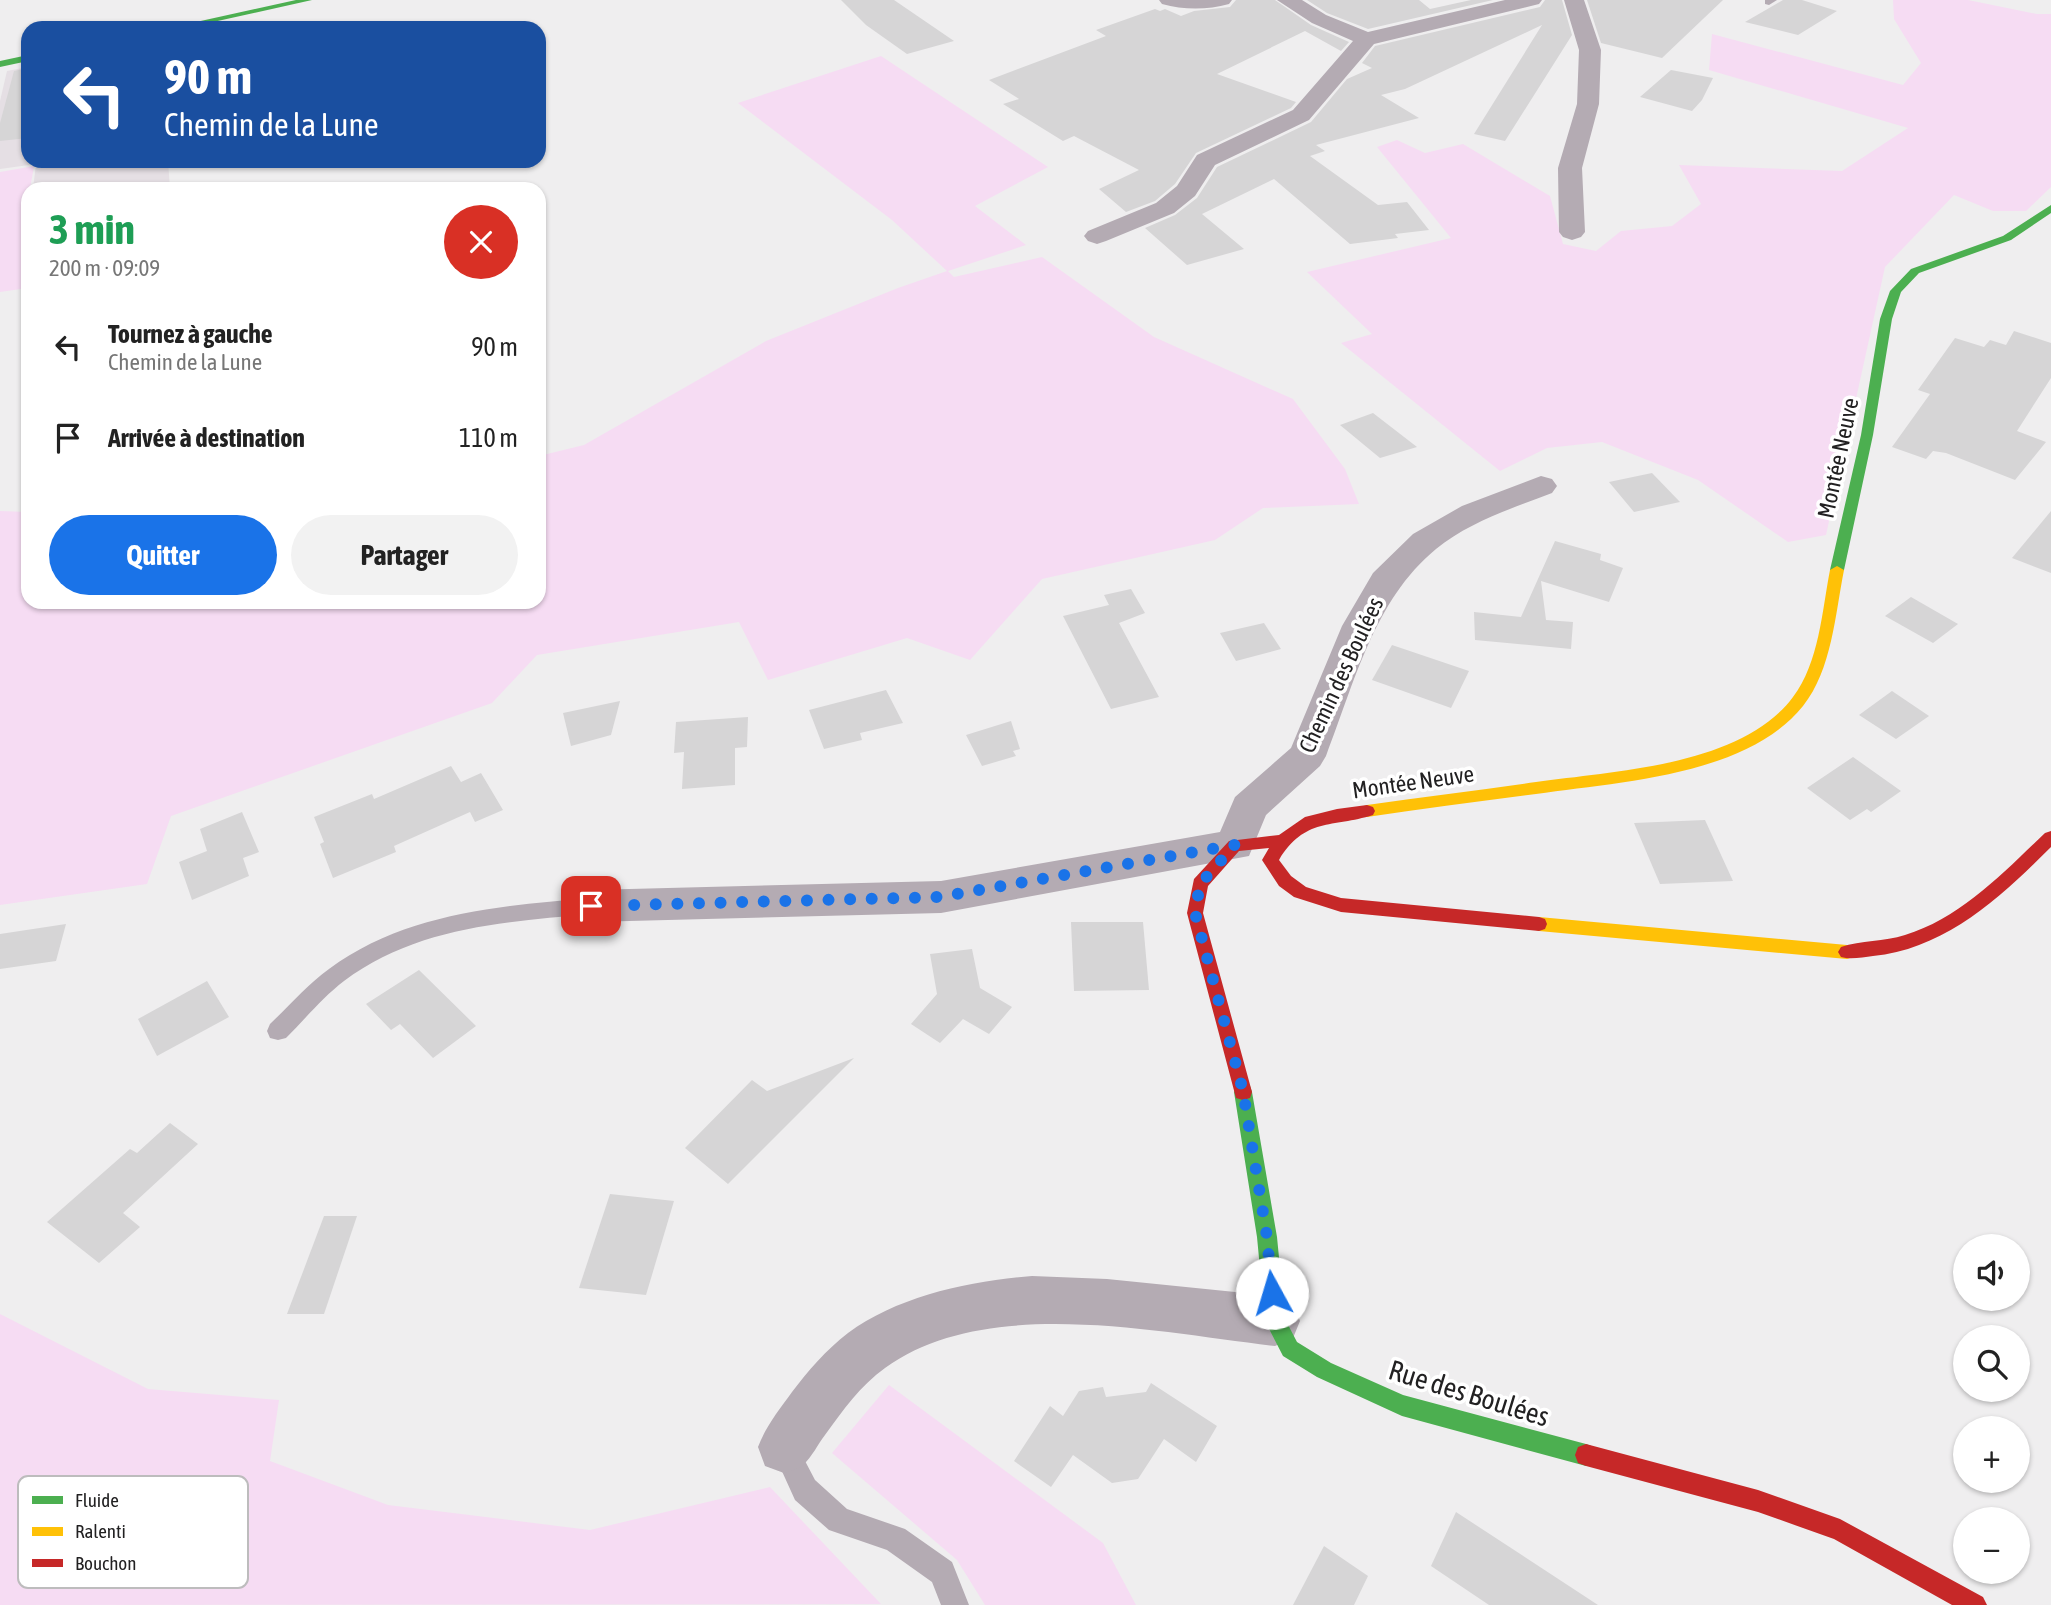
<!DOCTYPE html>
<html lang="fr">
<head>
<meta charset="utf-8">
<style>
	body { margin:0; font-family:"Asap Condensed",sans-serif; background:#f2f2f2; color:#222; height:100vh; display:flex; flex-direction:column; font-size:26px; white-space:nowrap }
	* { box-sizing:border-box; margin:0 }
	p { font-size:23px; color:#767676 }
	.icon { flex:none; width:38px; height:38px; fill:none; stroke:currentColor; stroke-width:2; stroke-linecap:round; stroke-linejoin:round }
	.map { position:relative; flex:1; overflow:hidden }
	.side { position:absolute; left:21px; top:182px; width:525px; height:427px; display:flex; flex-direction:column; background:#fff; border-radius:21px; box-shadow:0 2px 5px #0004 }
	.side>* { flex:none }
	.hud { position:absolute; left:21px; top:21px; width:525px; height:147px; border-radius:21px; box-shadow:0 2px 5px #0004; background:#1a4fa0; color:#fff; overflow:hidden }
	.fabs { position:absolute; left:1953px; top:1234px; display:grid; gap:14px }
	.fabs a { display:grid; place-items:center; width:77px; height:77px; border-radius:50%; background:#fff; box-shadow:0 2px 5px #0004; font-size:35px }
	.pin { position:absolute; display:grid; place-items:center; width:60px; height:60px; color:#fff; margin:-30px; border-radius:14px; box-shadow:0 4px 10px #0006 }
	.me { position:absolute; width:77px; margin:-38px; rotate:354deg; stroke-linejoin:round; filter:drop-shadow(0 0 5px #0008) }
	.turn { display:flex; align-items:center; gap:24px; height:147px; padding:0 28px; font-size:32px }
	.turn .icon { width:91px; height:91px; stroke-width:2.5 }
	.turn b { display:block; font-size:49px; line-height:60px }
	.round { display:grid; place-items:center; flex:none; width:74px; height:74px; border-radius:37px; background:#f2f2f2 }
	.headline { display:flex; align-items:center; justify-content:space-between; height:119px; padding:0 28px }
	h1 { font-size:42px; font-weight:700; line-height:52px; color:#1e9e55 }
	.cta { display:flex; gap:14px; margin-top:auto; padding:14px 28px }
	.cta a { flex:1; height:80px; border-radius:42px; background:#1a73e8; color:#fff; font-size:28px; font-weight:700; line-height:80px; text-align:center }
	.cta a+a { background:#f2f2f2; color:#222 }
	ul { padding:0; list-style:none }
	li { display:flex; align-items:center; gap:21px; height:91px; padding:0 28px }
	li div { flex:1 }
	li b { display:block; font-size:26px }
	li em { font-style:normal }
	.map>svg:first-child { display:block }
</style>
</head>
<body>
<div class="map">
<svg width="2051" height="1605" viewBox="0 0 2051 1605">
	<rect width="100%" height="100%" fill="#efeeef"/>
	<path fill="#e5dfe4" d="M 28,67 L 28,161 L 168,161 L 170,189 L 33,189 L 36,164 L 0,169 L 0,101 L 7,71 Z"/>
	<g fill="#f6dcf3">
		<path d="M 1893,0 L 1968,0 L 2037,14 L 2051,14 L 2051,187 L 2026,211 L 1993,211 L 1954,195 L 1885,267 L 1826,535 L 1788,542 L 1698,480 L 1602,442 L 1547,448 L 1500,471 L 1341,343 L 1372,334 L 1307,272 L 1451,238 L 1377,147 L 1397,140 L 1425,153 L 1463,144 L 1550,196 L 1563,244 L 1596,251 L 1621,231 L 1672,226 L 1701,204 L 1679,165 L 1842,171 L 1908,128 L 1709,70 L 1712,34 L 1903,85 L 1921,63 L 1894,19 Z"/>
		<path d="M 881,56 L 1048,167 L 975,206 L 1026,245 L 948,271 L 954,277 L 1042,257 L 1154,337 L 1293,399 L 1345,469 L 1359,504 L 1263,508 L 1215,540 L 1042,579 L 970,660 L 907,638 L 768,680 L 739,622 L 537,655 L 492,703 L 171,816 L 147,884 L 0,905 L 0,511 L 28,512 L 28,602 L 539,602 L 539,456 L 584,445 L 766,341 L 898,288 L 947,271 L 892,220 L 738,103 Z"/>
		<path d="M 34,166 L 30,189 L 28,189 L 21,251 L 28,251 L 28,288 L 0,292 L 0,172 Z"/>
		<path d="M 0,1314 L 148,1389 L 279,1400 L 270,1461 L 388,1505 L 590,1530 L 770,1487 L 881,1604 L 0,1605 Z"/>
		<path d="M 889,1385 L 1103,1543 L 1136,1605 L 985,1605 L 957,1560 L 832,1453 Z"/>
	</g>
	<g fill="#d6d5d6">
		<path d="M 841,0 L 894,0 L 954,41 L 907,54 L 866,25 Z"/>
		<path d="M 1236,0 L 1275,0 L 1311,25 L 1349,42 L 1341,51 L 1305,31 L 1217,74 L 1296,102 L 1291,108 L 1196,153 L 1175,184 L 1155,201 L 1126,212 L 1099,189 L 1139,170 L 1074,136 L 1063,141 L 1003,104 L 1019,99 L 989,80 L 1106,36 L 1096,30 L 1155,9 L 1160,11 L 1165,9 L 1181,16 L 1194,11 L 1230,7 Z"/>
		<path d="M 1307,0 L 1419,0 L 1430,9 L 1471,0 L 1493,0 L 1368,29 L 1327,13 Z"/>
		<path d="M 1545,0 L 1562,0 L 1572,35 L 1505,141 L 1474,134 L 1542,25 L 1405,89 L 1381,95 L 1419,118 L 1316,145 L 1325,151 L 1310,156 L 1378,205 L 1407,202 L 1429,230 L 1395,234 L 1398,238 L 1350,244 L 1274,179 L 1202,214 L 1244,249 L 1187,265 L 1145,228 L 1175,215 L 1197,198 L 1217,167 L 1311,122 L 1347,79 L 1372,68 L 1362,63 L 1375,46 L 1540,7 Z"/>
		<path d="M 1587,0 L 1723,0 L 1662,58 L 1601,43 Z"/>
		<path d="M 1783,0 L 1802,0 L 1837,11 L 1798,35 L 1745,22 Z"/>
		<path d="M 28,68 L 28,138 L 0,141 L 0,123 L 14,71 Z"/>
		<path d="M 1671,70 L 1713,78 L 1702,100 L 1692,111 L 1640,97 Z"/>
		<path d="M 2014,331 L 2051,343 L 2051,378 L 2017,431 L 2046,442 L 2015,480 L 1946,453 L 1933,451 L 1926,459 L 1892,447 L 1930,394 L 1918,390 L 1955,338 L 1984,347 L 1990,340 L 2006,345 Z"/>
		<path d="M 1373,413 L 1417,447 L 1380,458 L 1340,425 Z"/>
		<path d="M 1652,473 L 1680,502 L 1634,512 L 1609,482 Z"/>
		<path d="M 2051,511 L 2051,573 L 2012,558 Z"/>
		<path d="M 1555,541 L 1601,554 L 1600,560 L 1623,568 L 1609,602 L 1541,581 L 1546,620 L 1573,622 L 1571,649 L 1475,640 L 1474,612 L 1521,617 Z"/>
		<path d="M 1131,589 L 1145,613 L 1119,623 L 1159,697 L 1111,709 L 1063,616 L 1109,605 L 1104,595 Z"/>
		<path d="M 1911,597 L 1958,624 L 1933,643 L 1885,616 Z"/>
		<path d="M 1264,623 L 1281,649 L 1236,661 L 1220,633 Z"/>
		<path d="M 1392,645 L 1469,671 L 1451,708 L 1372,680 Z"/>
		<path d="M 886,690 L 903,723 L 860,733 L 862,740 L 824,749 L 809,710 Z"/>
		<path d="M 1892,691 L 1929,716 L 1896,739 L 1859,715 Z"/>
		<path d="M 620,701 L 611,735 L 571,746 L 563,713 Z"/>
		<path d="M 748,717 L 747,747 L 735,748 L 735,785 L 682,789 L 684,752 L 674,753 L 676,722 Z"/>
		<path d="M 1011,721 L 1020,749 L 1013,751 L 1016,756 L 982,766 L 966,735 Z"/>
		<path d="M 1853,757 L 1901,791 L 1871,812 L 1867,809 L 1850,820 L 1807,788 Z"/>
		<path d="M 451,766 L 461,782 L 481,773 L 503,810 L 475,822 L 470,812 L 394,846 L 396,852 L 333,878 L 320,844 L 324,842 L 314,817 L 372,794 L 374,799 Z"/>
		<path d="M 242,812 L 259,852 L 243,858 L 249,876 L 192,900 L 179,862 L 207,851 L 200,829 Z"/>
		<path d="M 1705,820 L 1733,881 L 1660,884 L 1634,823 Z"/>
		<path d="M 1071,922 L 1143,922 L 1149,990 L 1074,991 Z"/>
		<path d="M 66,924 L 56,961 L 0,969 L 0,934 Z"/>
		<path d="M 972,949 L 980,988 L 1012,1007 L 989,1034 L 963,1019 L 940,1043 L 911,1024 L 937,994 L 930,954 Z"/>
		<path d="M 419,970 L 476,1026 L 433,1058 L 400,1024 L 391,1030 L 366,1004 Z"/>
		<path d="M 207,981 L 229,1017 L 157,1056 L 138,1019 Z"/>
		<path d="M 854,1058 L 728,1184 L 685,1148 L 752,1080 L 767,1091 Z"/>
		<path d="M 170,1123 L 198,1144 L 123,1213 L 140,1227 L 99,1263 L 47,1222 L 130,1149 L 137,1153 Z"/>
		<path d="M 610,1194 L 674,1201 L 646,1295 L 579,1288 Z"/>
		<path d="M 324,1216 L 357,1216 L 324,1314 L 287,1314 Z"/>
		<path d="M 1151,1383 L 1217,1426 L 1196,1462 L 1164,1439 L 1138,1479 L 1112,1483 L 1073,1455 L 1051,1487 L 1014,1461 L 1050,1406 L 1063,1416 L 1079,1391 L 1103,1387 L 1106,1397 L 1146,1392 Z"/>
		<path d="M 1456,1512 L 1598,1605 L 1489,1605 L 1431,1566 Z"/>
		<path d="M 1324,1546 L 1368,1576 L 1354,1605 L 1293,1605 Z"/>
	</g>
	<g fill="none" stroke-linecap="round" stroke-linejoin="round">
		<g fill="#b4abb3" fill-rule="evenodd">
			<path d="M 1765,0 L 1777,0 L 1769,5 L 1765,4 Z"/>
			<path d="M 591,898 L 598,900 L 601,906 L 598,912 L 591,914 C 505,922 416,927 344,981 C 323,997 305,1019 286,1038 L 278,1040 L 270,1038 L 267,1031 L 270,1024 C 289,1006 308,984 329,969 C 405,913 500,906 591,898 Z"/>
			<path d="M 784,1434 L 793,1438 L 815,1480 L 847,1509 L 905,1529 L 952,1562 L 969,1605 L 941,1605 L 932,1582 L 887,1550 L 829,1530 L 795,1500 L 771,1447 L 775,1438 Z"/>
		</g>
		<g fill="#b4abb3" fill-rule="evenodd">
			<path d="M 1159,0 L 1232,0 L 1229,4 C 1207,10 1184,10 1162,4 Z"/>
			<path d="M 1277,0 L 1302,0 L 1326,15 L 1368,32 L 1505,0 L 1542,0 L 1539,4 L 1374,44 L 1309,120 L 1215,165 L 1195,196 L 1174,213 L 1106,241 L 1097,244 L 1088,241 L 1084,236 L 1088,231 L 1156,203 L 1177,186 L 1197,155 L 1293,110 L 1353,41 L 1312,23 Z"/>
			<path d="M 1564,0 L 1584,0 L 1601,50 L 1599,104 L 1582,168 L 1585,232 L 1581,237 L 1572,240 L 1563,237 L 1559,232 L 1558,168 L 1577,104 L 1579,50 Z"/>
			<path d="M 1541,476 L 1552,479 L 1557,486 L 1552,493 C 1513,508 1469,522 1436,549 C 1374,600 1354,684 1326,756 L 1320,766 L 1266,815 L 1249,856 L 941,913 L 591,922 L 577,918 L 571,906 L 577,894 L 591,890 L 941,881 L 1220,832 L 1235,797 L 1291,748 L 1342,626 L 1373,573 L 1413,534 L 1462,506 Z"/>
			<path d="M 1032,1276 L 1107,1279 L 1275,1296 L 1293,1304 L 1300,1321 L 1293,1338 L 1275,1346 C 1159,1333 986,1294 885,1368 C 861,1385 843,1410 825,1435 C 818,1444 812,1457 803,1465 C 799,1469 790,1471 784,1473 L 765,1466 L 758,1447 C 766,1426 779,1410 792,1392 C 808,1371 826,1350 848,1333 C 898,1296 970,1281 1032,1276 Z"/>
		</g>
		<g fill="#4caf50" fill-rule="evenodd">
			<path d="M 296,0 L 312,0 L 186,28 L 169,28 Z"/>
			<path d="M 28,55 L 28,61 L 0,67 L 0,61 Z"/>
			<path d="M 2051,205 L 2051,213 L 2011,240 L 1919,273 L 1901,292 L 1892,319 L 1873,435 L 1844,570 L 1837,574 L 1832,573 L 1830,570 L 1861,435 L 1880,319 L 1890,291 L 1911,269 L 2003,236 Z"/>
			<path d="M 1243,1084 L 1250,1086 L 1252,1092 L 1277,1237 L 1285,1319 L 1297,1342 L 1331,1363 L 1403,1395 L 1586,1444 L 1594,1447 L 1597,1455 L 1594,1463 L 1586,1466 L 1402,1416 L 1317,1377 L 1283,1356 L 1265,1321 L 1257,1237 L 1234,1092 L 1236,1086 Z"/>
		</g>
		<g fill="#ffc107" fill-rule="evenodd">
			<path d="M 1837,566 L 1844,570 C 1835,615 1832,669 1803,706 C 1747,776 1618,782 1536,794 C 1479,801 1423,809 1367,817 L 1361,815 L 1359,811 L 1361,807 L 1367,805 C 1423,797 1480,790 1536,782 C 1614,771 1742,766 1793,697 C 1819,663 1822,611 1830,570 Z"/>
			<path d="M 1539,917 L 1847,945 L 1853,947 L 1856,952 L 1853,957 L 1847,959 L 1539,931 L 1533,929 L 1531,924 L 1533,919 Z"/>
		</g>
		<g fill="#c62828" fill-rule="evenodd">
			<path d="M 1367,805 L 1373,807 L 1375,811 L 1373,815 C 1332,828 1305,817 1279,860 L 1291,876 L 1306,887 L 1341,898 L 1539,917 L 1545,919 L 1547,924 L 1545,929 L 1539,931 L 1341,912 L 1294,897 L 1279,886 L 1262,860 L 1269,848 L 1239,851 L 1208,886 L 1203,913 L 1252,1092 L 1250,1098 L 1243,1100 L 1236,1098 L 1187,913 L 1194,879 L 1229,841 L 1279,835 L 1305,817 L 1337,809 Z"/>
			<path d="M 2051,831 L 2051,847 C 2002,896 1946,949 1873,956 C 1863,957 1851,960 1841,957 L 1838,952 L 1841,947 C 1861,940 1884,942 1905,935 C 1961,918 2004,872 2045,833 Z"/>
			<path d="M 1586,1444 L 1758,1490 L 1840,1519 L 1983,1597 L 1987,1605 L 1952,1605 L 1834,1539 L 1758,1512 L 1586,1466 L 1578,1463 L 1575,1455 L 1578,1447 Z"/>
		</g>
	</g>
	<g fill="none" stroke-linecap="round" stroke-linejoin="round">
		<path stroke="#1a73e8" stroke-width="12" stroke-dasharray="0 21.6" d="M 591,906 L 940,897 L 1235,845 L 1200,884 L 1195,913 L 1243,1091 L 1267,1237 L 1272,1293"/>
	</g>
	<g text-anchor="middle" stroke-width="7" stroke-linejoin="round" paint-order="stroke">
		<g font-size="23" fill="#222122" stroke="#fff">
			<text transform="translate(1838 458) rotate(-78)" y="8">Montée Neuve</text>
			<text transform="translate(1341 675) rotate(-65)" y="8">Chemin des Boulées</text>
			<text transform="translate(1413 782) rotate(-8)" y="8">Montée Neuve</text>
		</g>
		<g font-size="28" fill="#222122" stroke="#fff">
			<text transform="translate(1469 1393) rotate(17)" y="10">Rue des Boulées</text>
		</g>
	</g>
	<rect x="18" y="1476" width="230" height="112" rx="10" fill="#fff" stroke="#bdbcbd" stroke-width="2"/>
	<rect x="32" y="1496" width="31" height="8" fill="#4caf50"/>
	<rect x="32" y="1527" width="31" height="9" fill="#ffc107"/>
	<rect x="32" y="1559" width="31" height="8" fill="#c62828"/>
	<g font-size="19" fill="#222122">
		<text x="75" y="1507">Fluide</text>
		<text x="75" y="1538">Ralenti</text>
		<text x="75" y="1570">Bouchon</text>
	</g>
</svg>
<div class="fabs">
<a><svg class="icon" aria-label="sound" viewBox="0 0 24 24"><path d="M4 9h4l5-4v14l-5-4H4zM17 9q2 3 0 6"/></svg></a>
<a><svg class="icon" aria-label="search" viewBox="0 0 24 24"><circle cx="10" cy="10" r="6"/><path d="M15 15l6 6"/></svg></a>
<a>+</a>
<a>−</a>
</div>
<div class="pin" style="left:591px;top:906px;background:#d93025"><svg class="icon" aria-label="arrive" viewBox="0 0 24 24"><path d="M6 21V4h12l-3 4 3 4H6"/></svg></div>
<svg class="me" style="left:1272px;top:1293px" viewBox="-20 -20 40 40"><circle r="19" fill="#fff"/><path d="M0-13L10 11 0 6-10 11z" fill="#1a73e8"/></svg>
<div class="hud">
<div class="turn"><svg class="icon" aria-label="left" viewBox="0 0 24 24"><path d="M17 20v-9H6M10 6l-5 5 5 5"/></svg><div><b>90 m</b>Chemin de la Lune</div></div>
</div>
<section class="side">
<div class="headline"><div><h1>3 min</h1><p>200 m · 09:09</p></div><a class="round" style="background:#d93025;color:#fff"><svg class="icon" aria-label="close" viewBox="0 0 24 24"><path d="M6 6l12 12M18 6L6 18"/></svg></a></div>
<ul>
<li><svg class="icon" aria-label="left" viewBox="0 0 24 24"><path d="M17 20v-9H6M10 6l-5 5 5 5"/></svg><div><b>Tournez à gauche</b><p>Chemin de la Lune</p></div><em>90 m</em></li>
<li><svg class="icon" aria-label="arrive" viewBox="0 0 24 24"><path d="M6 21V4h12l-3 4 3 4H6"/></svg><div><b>Arrivée à destination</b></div><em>110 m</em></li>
</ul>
<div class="cta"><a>Quitter</a><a>Partager</a></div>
</section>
</div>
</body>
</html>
